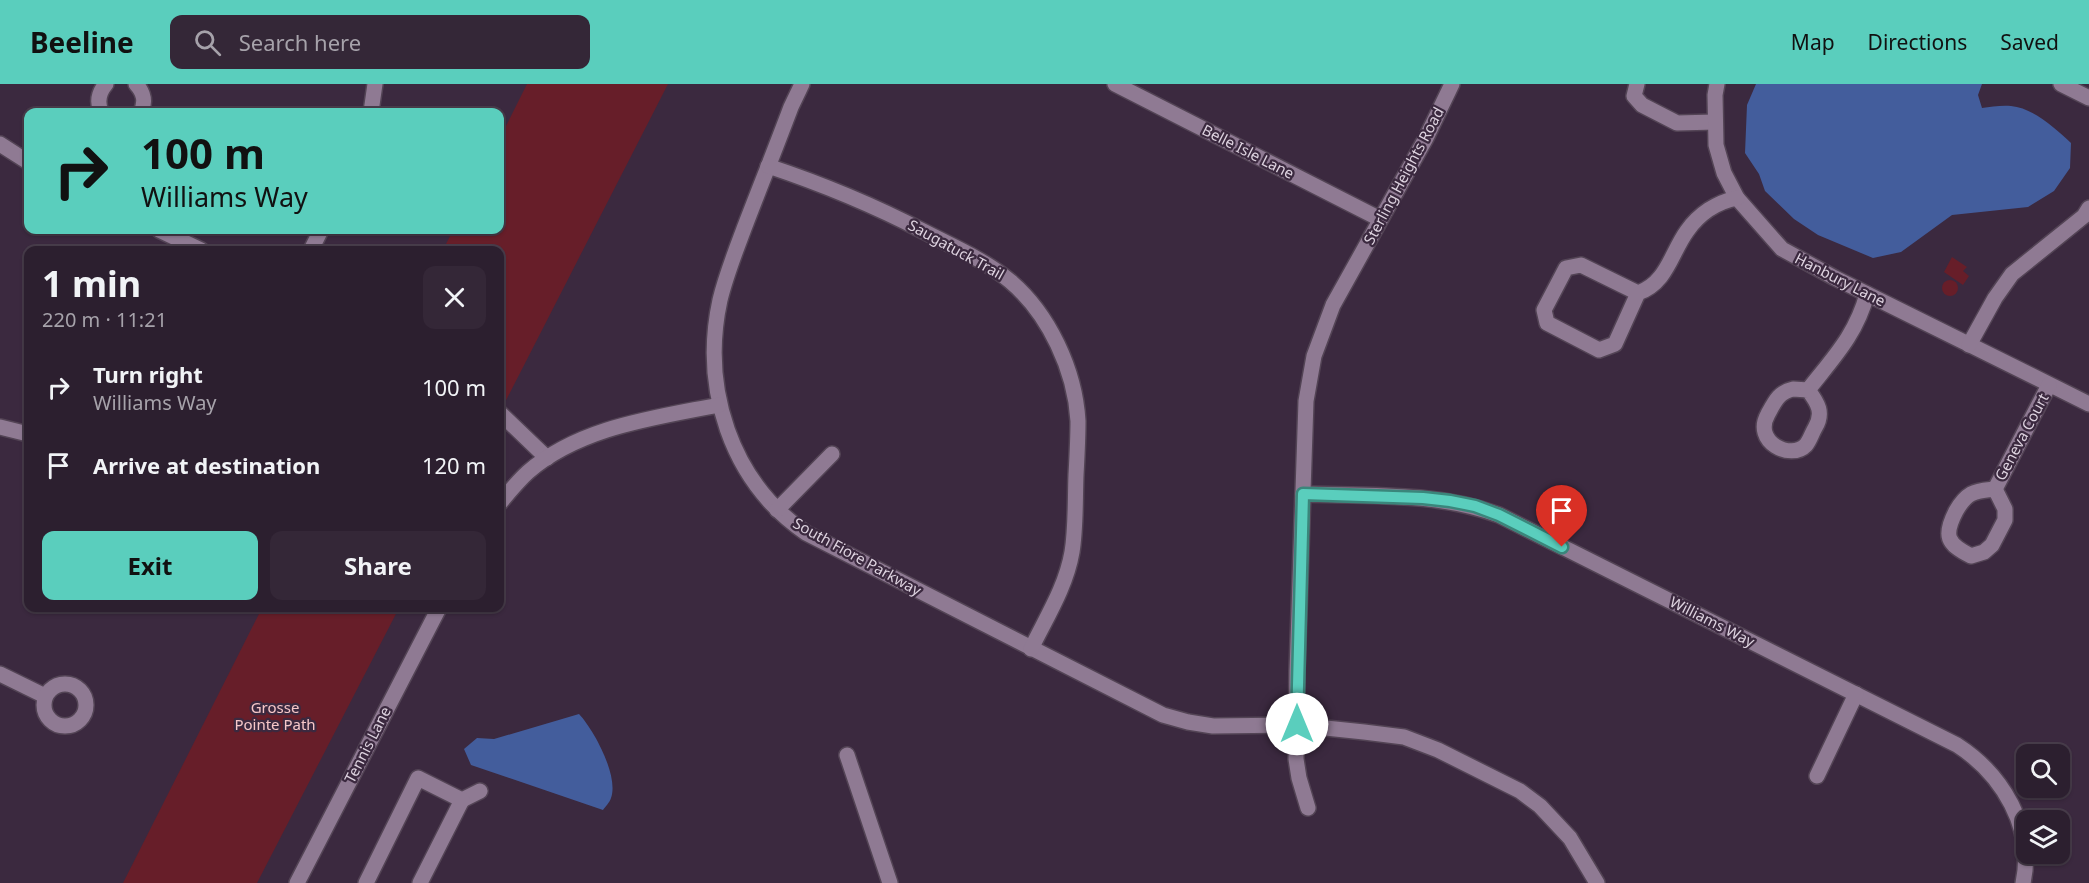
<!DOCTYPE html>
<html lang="en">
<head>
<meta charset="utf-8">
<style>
	body { margin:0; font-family:"Noto Sans",sans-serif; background:#342737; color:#f1f3f6; height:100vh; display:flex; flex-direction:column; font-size:22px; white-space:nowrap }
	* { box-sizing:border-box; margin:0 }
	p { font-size:20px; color:#a6a2aa }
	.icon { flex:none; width:33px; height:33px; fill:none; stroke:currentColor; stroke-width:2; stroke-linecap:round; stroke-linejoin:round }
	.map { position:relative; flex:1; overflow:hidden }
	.drawer { position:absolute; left:24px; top:162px; width:480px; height:366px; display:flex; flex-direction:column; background:#2c1f2f; border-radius:12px; box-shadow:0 2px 4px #0004,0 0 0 2px #483d4b }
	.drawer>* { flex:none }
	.top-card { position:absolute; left:24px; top:24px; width:480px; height:126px; border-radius:12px; box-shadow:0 2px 4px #0004,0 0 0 2px #483d4b; background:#5acebd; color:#111; overflow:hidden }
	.buttons { position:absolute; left:2016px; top:660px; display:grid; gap:12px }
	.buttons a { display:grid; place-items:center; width:54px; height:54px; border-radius:12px; background:#2c1f2f; box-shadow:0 2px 4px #0004,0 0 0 2px #483d4b; font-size:30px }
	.pin { position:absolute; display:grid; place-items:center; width:51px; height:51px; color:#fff; margin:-62px -26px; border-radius:50% 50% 50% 0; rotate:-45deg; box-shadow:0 0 6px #0007 }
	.pin .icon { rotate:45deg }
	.me { position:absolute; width:66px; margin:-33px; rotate:0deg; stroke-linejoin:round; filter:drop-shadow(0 0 4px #0008) }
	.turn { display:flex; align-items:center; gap:21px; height:126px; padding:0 18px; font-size:27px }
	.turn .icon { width:78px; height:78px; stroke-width:2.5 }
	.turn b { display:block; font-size:42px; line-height:51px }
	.round { display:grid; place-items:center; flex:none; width:63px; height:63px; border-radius:12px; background:#342737 }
	.summary { display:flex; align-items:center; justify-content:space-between; height:102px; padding:0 18px }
	h1 { font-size:36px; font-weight:700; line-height:45px }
	.action { display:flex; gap:12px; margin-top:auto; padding:12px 18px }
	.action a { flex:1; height:69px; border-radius:12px; background:#5acebd; color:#111; font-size:24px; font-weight:700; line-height:69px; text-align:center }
	.action a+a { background:#342737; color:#f1f3f6 }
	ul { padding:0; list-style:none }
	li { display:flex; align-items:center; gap:18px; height:78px; padding:0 18px }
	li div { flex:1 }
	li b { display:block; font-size:22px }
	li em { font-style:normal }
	header { display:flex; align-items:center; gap:36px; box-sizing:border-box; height:84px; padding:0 30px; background:#5acebd; color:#111 }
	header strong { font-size:28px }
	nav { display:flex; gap:33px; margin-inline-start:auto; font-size:21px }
	.search { width:420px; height:54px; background:#342737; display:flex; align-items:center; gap:15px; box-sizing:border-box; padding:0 21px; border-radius:12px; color:#a6a2aa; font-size:22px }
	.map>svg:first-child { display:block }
</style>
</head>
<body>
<header>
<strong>Beeline</strong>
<div class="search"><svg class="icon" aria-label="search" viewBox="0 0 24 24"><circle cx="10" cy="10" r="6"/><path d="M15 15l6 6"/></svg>Search here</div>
<nav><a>Map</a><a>Directions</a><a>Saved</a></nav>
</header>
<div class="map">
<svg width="2089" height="799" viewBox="0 0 2089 799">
	<rect width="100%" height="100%" fill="#3b293f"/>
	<g fill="#671e29">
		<path d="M 527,0 L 668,0 L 500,328 L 500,166 L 443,166 L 453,146 L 500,146 L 500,54 Z"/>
		<path d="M 1952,173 L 1967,183 L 1963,187 L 1969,192 L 1963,201 L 1944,188 Z"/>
		<circle cx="1950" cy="204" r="8"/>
		<path d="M 262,524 L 399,524 L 257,799 L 123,799 Z"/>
	</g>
	<g fill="#435d9c">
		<path d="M 1756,0 L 1982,0 L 1978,11 L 1982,24 C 1991,23 2001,21 2011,22 C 2033,24 2055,44 2071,59 L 2070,84 L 2054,107 L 2028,123 L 1952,131 L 1901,168 L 1873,174 L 1818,151 L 1794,135 L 1765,107 L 1759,90 L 1745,69 L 1747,21 Z"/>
		<path d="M 579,630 C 594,646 619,692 611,714 C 610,718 605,723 603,726 L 471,681 L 464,665 L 477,654 L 494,655 Z"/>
	</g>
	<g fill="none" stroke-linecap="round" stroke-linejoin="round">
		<defs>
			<g id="street">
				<path d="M 136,0 C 144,9 146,17 141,28"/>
				<path d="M 802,0 L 791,23 C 776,63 760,103 745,142 C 736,166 726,191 720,216 C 701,303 730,397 806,449 L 1163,631 L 1188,638 L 1213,642 L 1297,641 L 1364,648 L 1404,653 L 1438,666 L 1520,707 L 1540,722 L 1570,754 L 1597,799"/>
				<path d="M 1115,0 L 1380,135"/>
				<path d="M 1637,0 L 1634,12 L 1642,21 L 1677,39 L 1715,38"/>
				<path d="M 1717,0 L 1715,11 L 1716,61 L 1724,89 L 1737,114 L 1782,165 L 1835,194 L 2089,320"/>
				<path d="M 2061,0 L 2089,14"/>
				<path d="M 101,28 C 97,18 98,9 106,0"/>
				<path d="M 371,28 L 375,0"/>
				<path d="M 0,60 L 28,78"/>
				<path d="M 768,82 C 822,100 873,121 923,147 C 952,162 985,176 1010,197 C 1049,230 1075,286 1078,337 C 1078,355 1077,373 1076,391 C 1075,416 1076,444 1072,468 C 1066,503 1046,534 1031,565"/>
				<path d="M 159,146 L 201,166"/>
				<path d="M 311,166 L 321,146"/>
				<path d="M 1638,209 L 1615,260 L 1599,266 L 1547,239 L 1544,226 L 1566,184 L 1581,181 L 1638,209 C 1667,199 1671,169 1687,147 C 1699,130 1717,118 1737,114"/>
				<path d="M 1969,261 L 1995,214 L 2012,190 L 2084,132 L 2089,124"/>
				<path d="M 1793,305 L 1808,306 C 1818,319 1824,329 1815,344 C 1812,349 1810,356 1806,361 C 1791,377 1752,358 1768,330 C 1775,317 1779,308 1793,305 Z"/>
				<path d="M 1808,306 C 1833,274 1856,251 1867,210"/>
				<path d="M 500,329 L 547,374"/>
				<path d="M 0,343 L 28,350"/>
				<path d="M 1995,405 L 2005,425 L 2005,436 L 1992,461 L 1984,468 L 1971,472 C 1947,460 1943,452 1956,427 C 1960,420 1964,414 1971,410 C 1979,406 1987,406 1995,405 Z"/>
				<path d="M 1995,405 L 2049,301"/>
				<path d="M 1303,410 C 1368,412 1436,408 1499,431 L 1957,661 C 2002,690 2035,744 2023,799"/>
				<path d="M 500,419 C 509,408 518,397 528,388 C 580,343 654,334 719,321"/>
				<path d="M 777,426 L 832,370"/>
				<path d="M 0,590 L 45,612"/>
				<circle cx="65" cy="621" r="21"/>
				<path d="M 847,671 L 890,799"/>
				<path d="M 1817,692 L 1856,610"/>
				<path d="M 462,716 L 480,707"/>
				<path d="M 1308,724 L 1299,694 L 1296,675 L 1297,587 L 1306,317 L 1314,272 L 1333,221 L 1426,54 L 1452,0"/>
				<path d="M 297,799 L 439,524"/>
				<path d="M 366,799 L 418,694 L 462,716 L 420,799"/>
			</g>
		</defs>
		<use href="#street" stroke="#534455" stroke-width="18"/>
		<use href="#street" stroke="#8f7a93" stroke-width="15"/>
	</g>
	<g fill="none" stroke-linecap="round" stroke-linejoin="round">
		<defs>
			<path id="route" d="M 1297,640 L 1303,410 L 1423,414 L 1450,417 L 1475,422 L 1499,431 L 1562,463"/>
		</defs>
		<use href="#route" stroke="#3a867b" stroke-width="15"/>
		<use href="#route" stroke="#5acebd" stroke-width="10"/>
	</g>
	<g text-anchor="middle" stroke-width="4.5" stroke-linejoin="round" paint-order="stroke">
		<g font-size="15" fill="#ddd2df" stroke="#3b293f">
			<text transform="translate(1248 68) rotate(27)" y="5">Belle Isle Lane</text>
			<text transform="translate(1404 92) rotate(-62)" y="5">Sterling Heights Road</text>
			<text transform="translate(956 166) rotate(29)" y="5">Saugatuck Trail</text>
			<text transform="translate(1840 196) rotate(27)" y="5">Hanbury Lane</text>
			<text transform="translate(2022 353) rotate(-62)" y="5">Geneva Court</text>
			<text transform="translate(857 473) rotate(29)" y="5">South Fiore Parkway</text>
			<text transform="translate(1712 538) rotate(27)" y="5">Williams Way</text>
			<text transform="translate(368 661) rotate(-63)" y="5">Tennis Lane</text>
		</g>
		<g font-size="15" fill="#f7c7c8" stroke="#3b293f">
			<text x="275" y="629">Grosse<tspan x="275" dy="17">Pointe Path</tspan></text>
		</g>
	</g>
</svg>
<div class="buttons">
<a><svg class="icon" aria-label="search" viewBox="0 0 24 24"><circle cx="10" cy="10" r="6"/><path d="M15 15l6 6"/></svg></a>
<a><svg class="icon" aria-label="layers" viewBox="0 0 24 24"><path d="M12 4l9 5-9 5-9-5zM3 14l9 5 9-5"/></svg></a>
</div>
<div class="pin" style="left:1562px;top:463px;background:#d93025"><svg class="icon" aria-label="arrive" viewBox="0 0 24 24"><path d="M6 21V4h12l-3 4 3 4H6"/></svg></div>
<svg class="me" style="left:1297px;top:640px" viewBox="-20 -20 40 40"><circle r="19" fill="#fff"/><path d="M0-13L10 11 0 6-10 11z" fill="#5acebd"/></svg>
<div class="top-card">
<div class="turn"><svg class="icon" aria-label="right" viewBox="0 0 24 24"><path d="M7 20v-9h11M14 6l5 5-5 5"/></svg><div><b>100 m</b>Williams Way</div></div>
</div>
<section class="drawer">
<div class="summary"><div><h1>1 min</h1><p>220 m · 11:21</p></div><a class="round"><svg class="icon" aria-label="close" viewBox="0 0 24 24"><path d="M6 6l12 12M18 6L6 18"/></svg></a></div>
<ul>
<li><svg class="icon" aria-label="right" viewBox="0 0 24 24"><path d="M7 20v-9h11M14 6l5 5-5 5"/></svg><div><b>Turn right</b><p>Williams Way</p></div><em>100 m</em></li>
<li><svg class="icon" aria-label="arrive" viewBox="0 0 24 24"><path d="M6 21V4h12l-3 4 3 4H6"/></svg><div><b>Arrive at destination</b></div><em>120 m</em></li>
</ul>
<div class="action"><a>Exit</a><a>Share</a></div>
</section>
</div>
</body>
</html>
